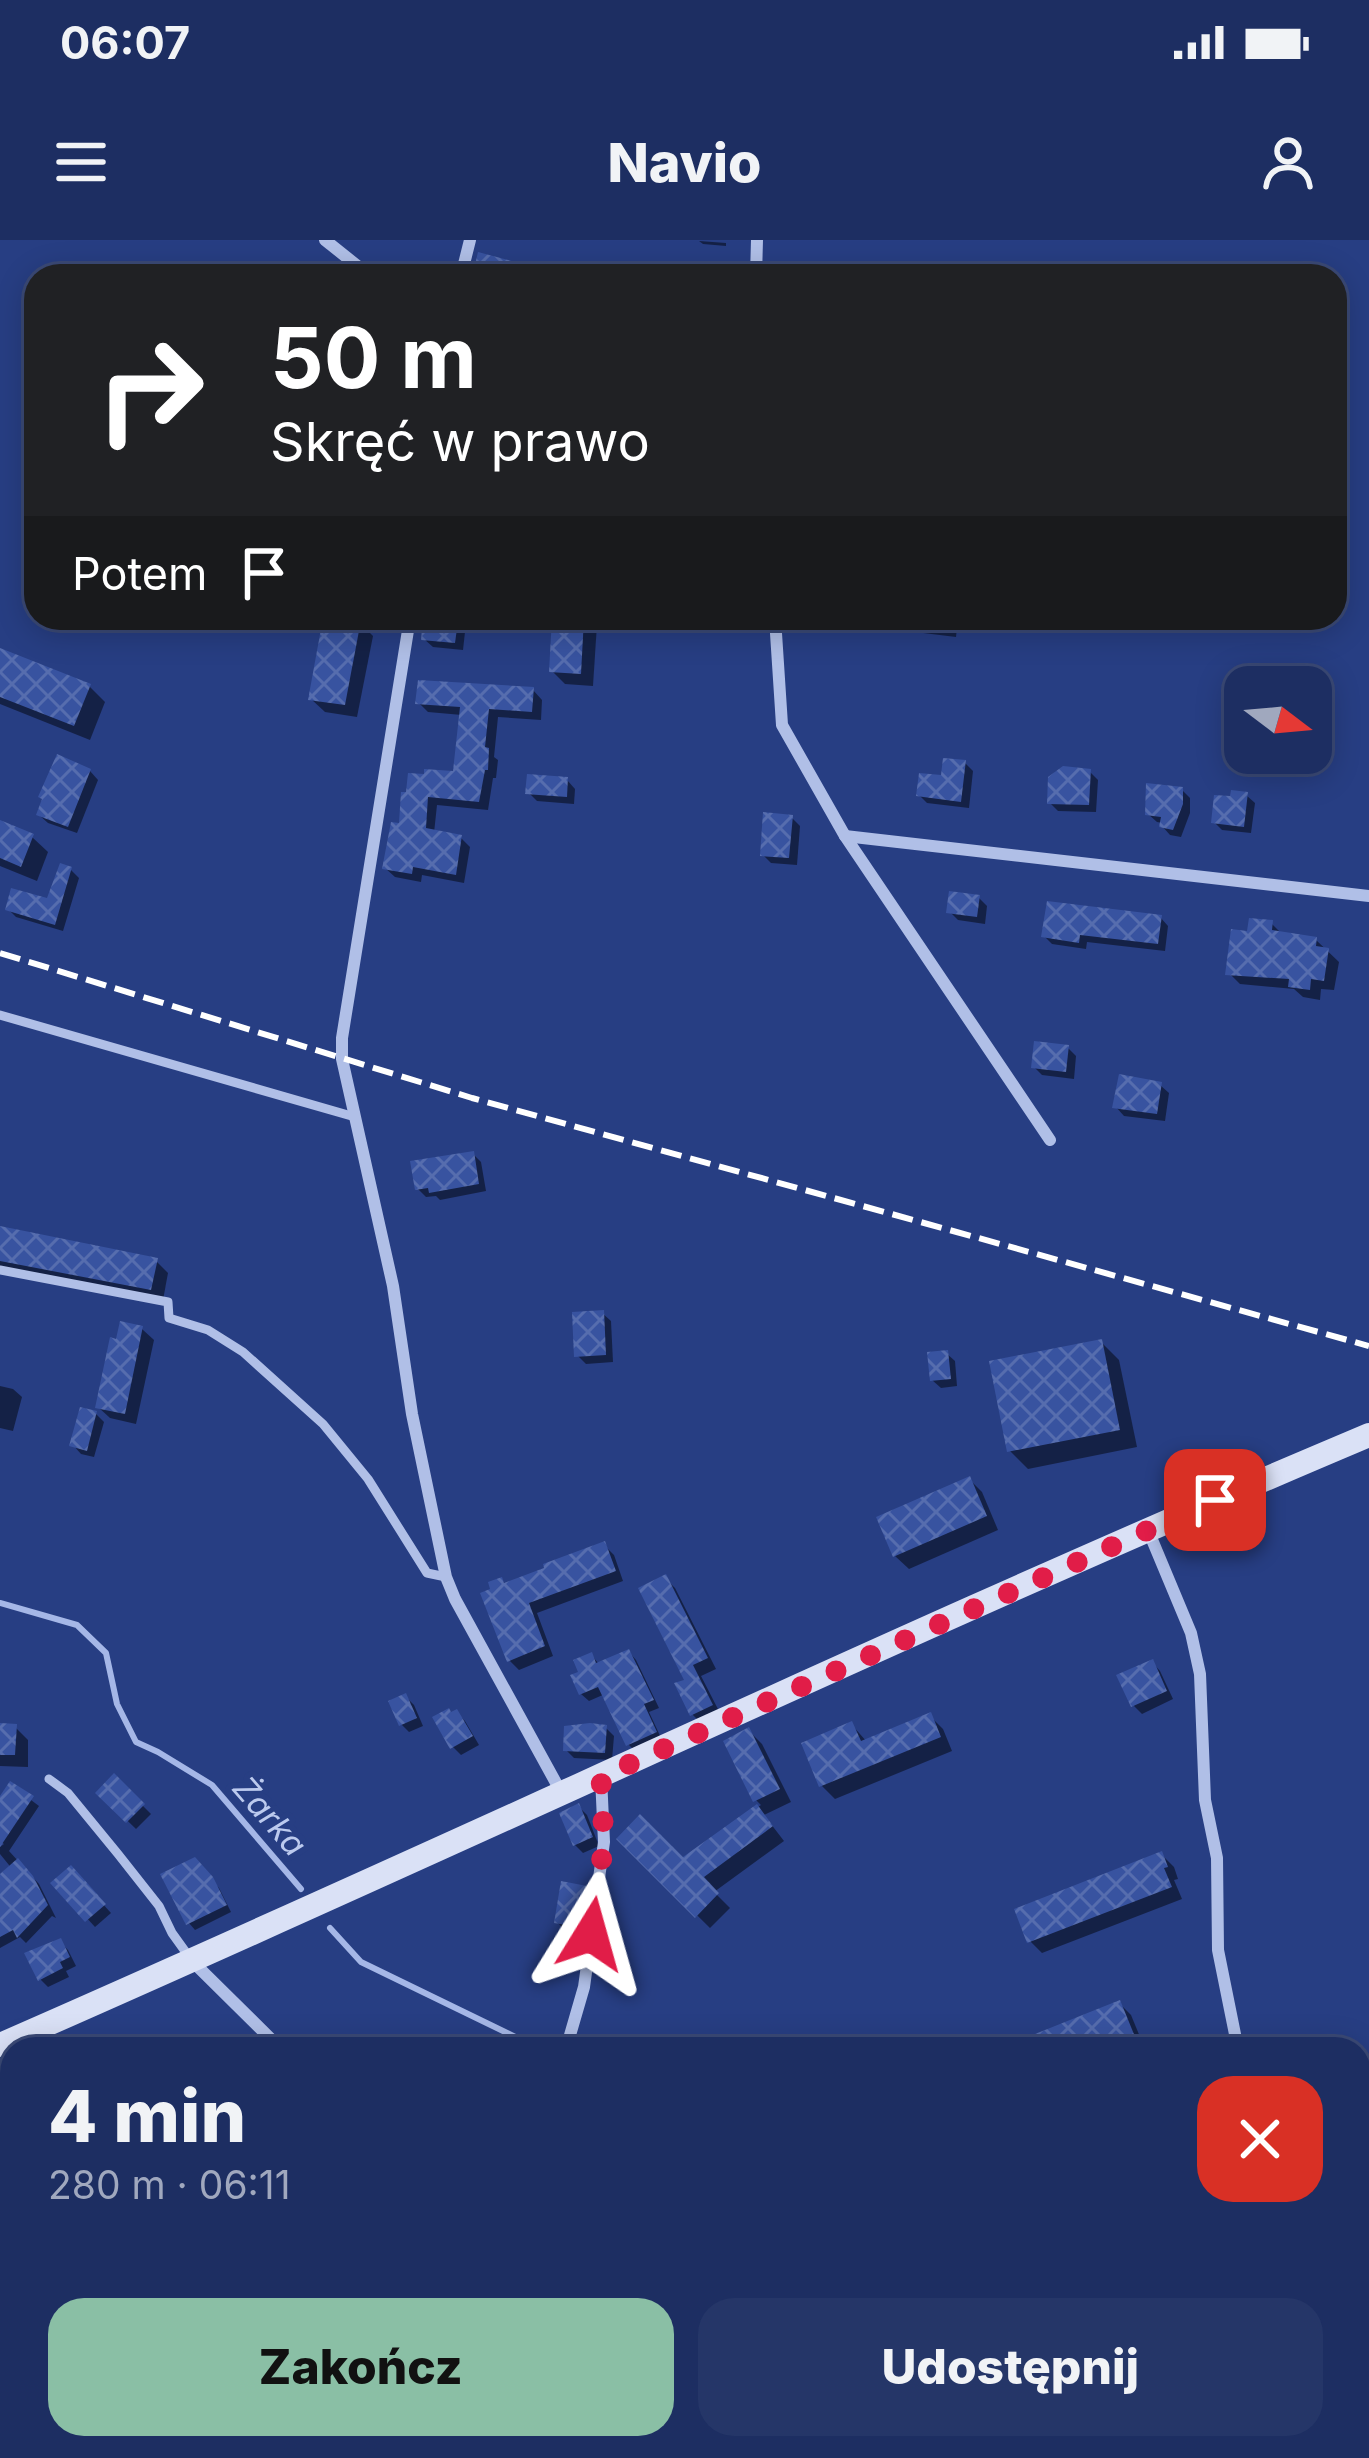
<!DOCTYPE html>
<html lang="pl">
<head>
<meta charset="utf-8">
<style>
	body { margin:0; font-family:Inter,sans-serif; background:#253668; color:#f1f3f6; height:100vh; display:flex; flex-direction:column; font-size:45px; white-space:nowrap }
	* { box-sizing:border-box; margin:0 }
	p { font-size:39px; color:#a0a8be }
	.icon { flex:none; width:66px; height:66px; fill:none; stroke:currentColor; stroke-width:2; stroke-linecap:round; stroke-linejoin:round }
	.map { position:relative; flex:1; overflow:hidden }
	.panel { position:absolute; left:0px; top:1797px; width:1371px; height:423px; display:flex; flex-direction:column; background:#1d2e62; border-radius:36px 36px 0 0; box-shadow:0 6px 30px #0003,0 0 0 3px #3b4a77 }
	.panel>* { flex:none }
	.banner { position:absolute; left:24px; top:24px; width:1323px; height:366px; border-radius:36px; box-shadow:0 6px 30px #0003,0 0 0 3px #3b4a77; background:#202124; color:#fff; overflow:hidden }
	.needle { width:78px; rotate:106deg }
	.tools { position:absolute; left:1224px; top:426px; display:grid; gap:24px }
	.tools a { display:grid; place-items:center; width:108px; height:108px; border-radius:24px; background:#1d2e62; box-shadow:0 6px 30px #0003,0 0 0 3px #3b4a77; font-size:60px }
	.pin { position:absolute; display:grid; place-items:center; width:102px; height:102px; color:#fff; margin:-51px; border-radius:24px; box-shadow:0 6px 18px #0006 }
	.me { position:absolute; width:132px; margin:-66px; rotate:8deg; stroke-linejoin:round; filter:drop-shadow(0 0 9px #0008) }
	.turn { display:flex; align-items:center; gap:42px; height:252px; padding:0 48px; font-size:54px }
	.turn .icon { width:156px; height:156px; stroke-width:2.5 }
	.turn b { display:block; font-size:84px; line-height:102px }
	.then { display:flex; align-items:center; height:114px; padding:0 48px; background:#0003; gap:24px; font-size:45px }
	.round { display:grid; place-items:center; flex:none; width:126px; height:126px; border-radius:36px; background:#253668 }
	.overview { display:flex; align-items:center; justify-content:space-between; height:204px; padding:0 48px }
	h1 { font-size:72px; font-weight:800; line-height:90px }
	.cta { display:flex; gap:24px; margin-top:auto; padding:24px 48px }
	.cta a { flex:1; height:138px; border-radius:36px; background:#8abfa5; color:#111; font-size:48px; font-weight:800; line-height:138px; text-align:center }
	.cta a+a { background:#253668; color:#f1f3f6 }
	.status { display:flex; justify-content:space-between; align-items:center; height:84px; padding:0 60px; background:#1d2e62; direction:ltr }
	.status svg { height:33px; fill:currentColor }
	header { display:flex; justify-content:space-between; align-items:center; height:156px; padding:0 48px; background:#1d2e62; font-size:54px; font-weight:800 }
	.map>svg:first-child { display:block }
</style>
</head>
<body>
<div class="status"><b>06:07</b><svg viewBox="0 0 49 12"><path d="M0 12V9h3v3zM5 12V6h3v6zM10 12V3h3v9zM15 12V0h3v12zM26 1h20v11H26zM47 4h2v5h-2z"/></svg></div>
<header><svg class="icon" aria-label="menu" viewBox="0 0 24 24"><path d="M4 6h16M4 12h16M4 18h16"/></svg>Navio<svg class="icon" aria-label="person" viewBox="0 0 24 24"><circle cx="12" cy="8" r="4"/><path d="M4 21q1-7 8-7t8 7"/></svg></header>
<div class="map">
<svg width="1369" height="2218" viewBox="0 0 1369 2218">
	<defs>
		<pattern id="building-cross-hatch" width="8" height="8" patternUnits="userSpaceOnUse" patternTransform="scale(3)"><rect width="8" height="8" fill="#3853a0"/><path d="M0 0l8 8M0 8l8-8" fill="none" stroke="#566dae"/></pattern>
	</defs>
	<rect width="100%" height="100%" fill="#273e83"/>
	<g fill="#0007">
		<path d="M 699,1 L 726,3 L 726,6 L 703,4 Z"/>
		<path d="M 327,378 L 360,383 L 373,396 L 357,477 L 325,472 L 311,459 Z"/>
		<path d="M 555,378 L 591,378 L 597,384 L 593,446 L 565,444 L 552,431 Z"/>
		<path d="M 907,378 L 958,378 L 956,397 L 915,392 L 907,384 Z"/>
		<path d="M 456,384 L 465,392 L 463,410 L 433,407 L 424,399 Z"/>
		<path d="M 0,411 L 89,446 L 105,462 L 90,500 L 0,464 Z"/>
		<path d="M 533,450 L 542,460 L 541,480 L 498,477 L 494,517 L 498,520 L 496,538 L 493,538 L 488,570 L 437,565 L 434,593 L 461,598 L 470,607 L 464,643 L 422,635 L 421,642 L 395,637 L 385,628 L 401,587 L 404,555 L 456,534 L 462,475 L 428,472 L 419,463 Z"/>
		<path d="M 965,523 L 973,531 L 969,568 L 927,563 L 919,555 Z"/>
		<path d="M 90,531 L 98,540 L 77,593 L 48,583 L 39,575 Z"/>
		<path d="M 1090,532 L 1098,540 L 1096,572 L 1058,571 L 1050,563 Z"/>
		<path d="M 567,540 L 575,549 L 574,564 L 537,561 L 528,552 Z"/>
		<path d="M 1182,550 L 1190,558 L 1190,573 L 1181,597 L 1170,595 L 1162,586 L 1163,583 L 1157,582 L 1148,574 Z"/>
		<path d="M 1246,555 L 1255,563 L 1251,593 L 1222,590 L 1214,582 Z"/>
		<path d="M 791,577 L 800,586 L 797,625 L 771,623 L 763,615 Z"/>
		<path d="M 0,584 L 32,597 L 48,612 L 37,641 L 0,626 Z"/>
		<path d="M 70,629 L 79,638 L 63,691 L 16,677 L 8,669 L 49,662 Z"/>
		<path d="M 979,658 L 987,666 L 985,684 L 958,680 L 950,672 Z"/>
		<path d="M 1160,677 L 1168,686 L 1165,711 L 1087,702 L 1086,709 L 1052,704 L 1044,696 Z"/>
		<path d="M 1271,683 L 1283,695 L 1316,700 L 1339,722 L 1334,750 L 1321,749 L 1320,760 L 1303,757 L 1294,749 L 1240,744 L 1229,733 L 1250,695 Z"/>
		<path d="M 1068,808 L 1076,816 L 1074,839 L 1042,835 L 1034,827 Z"/>
		<path d="M 1160,845 L 1169,853 L 1165,881 L 1124,876 L 1116,867 Z"/>
		<path d="M 473,914 L 481,922 L 486,951 L 440,960 L 436,956 L 426,957 L 418,949 Z"/>
		<path d="M 0,989 L 156,1021 L 168,1033 L 163,1060 L 0,1029 Z"/>
		<path d="M 602,1073 L 611,1081 L 613,1122 L 586,1124 L 577,1115 Z"/>
		<path d="M 142,1089 L 154,1100 L 136,1184 L 110,1178 L 98,1167 Z"/>
		<path d="M 1101,1102 L 1119,1120 L 1137,1207 L 1028,1229 L 1010,1211 Z"/>
		<path d="M 946,1113 L 955,1121 L 957,1146 L 941,1148 L 932,1140 Z"/>
		<path d="M 0,1146 L 13,1149 L 22,1157 L 13,1191 L 0,1188 Z"/>
		<path d="M 96,1174 L 104,1182 L 94,1217 L 81,1214 L 73,1205 Z"/>
		<path d="M 969,1239 L 982,1252 L 998,1290 L 909,1329 L 895,1316 Z"/>
		<path d="M 604,1305 L 614,1315 L 623,1341 L 537,1373 L 553,1416 L 519,1430 L 509,1420 L 501,1340 L 507,1345 Z"/>
		<path d="M 665,1338 L 675,1348 L 716,1429 L 701,1436 L 721,1475 L 702,1484 L 692,1474 L 688,1441 Z"/>
		<path d="M 629,1412 L 636,1420 L 659,1468 L 649,1472 L 662,1500 L 636,1512 L 628,1504 L 605,1454 L 589,1461 L 581,1454 L 581,1433 L 591,1415 L 600,1425 Z"/>
		<path d="M 1152,1422 L 1160,1431 L 1173,1459 L 1142,1474 L 1134,1466 Z"/>
		<path d="M 406,1457 L 414,1465 L 423,1486 L 409,1492 L 401,1484 Z"/>
		<path d="M 457,1473 L 465,1481 L 479,1505 L 461,1515 L 453,1507 L 452,1475 Z"/>
		<path d="M 930,1476 L 943,1489 L 952,1511 L 835,1559 L 822,1546 L 852,1485 L 867,1502 Z"/>
		<path d="M 0,1486 L 15,1487 L 28,1500 L 28,1527 L 0,1526 Z"/>
		<path d="M 606,1488 L 614,1496 L 612,1520 L 574,1518 L 566,1510 Z"/>
		<path d="M 749,1491 L 762,1504 L 791,1562 L 764,1575 L 784,1601 L 714,1652 L 730,1668 L 710,1688 L 620,1599 L 683,1621 L 761,1565 L 756,1560 Z"/>
		<path d="M 114,1537 L 151,1574 L 136,1589 L 99,1553 Z"/>
		<path d="M 11,1545 L 39,1566 L 9,1611 L 39,1644 L 56,1678 L 52,1676 L 26,1703 L 20,1697 L 0,1708 L 0,1654 L 22,1641 L 0,1614 L 0,1607 L 4,1604 L 0,1601 L 0,1561 Z"/>
		<path d="M 579,1567 L 587,1575 L 599,1606 L 583,1613 L 575,1605 Z"/>
		<path d="M 1161,1614 L 1174,1627 L 1178,1639 L 1174,1640 L 1182,1659 L 1042,1713 L 1030,1701 Z"/>
		<path d="M 194,1620 L 219,1648 L 231,1672 L 195,1690 L 189,1683 Z"/>
		<path d="M 71,1629 L 111,1673 L 95,1687 L 55,1643 Z"/>
		<path d="M 586,1649 L 594,1657 L 589,1693 L 565,1690 L 557,1682 Z"/>
		<path d="M 60,1702 L 68,1710 L 76,1726 L 66,1731 L 69,1737 L 48,1747 L 40,1739 Z"/>
		<path d="M 1119,1763 L 1131,1775 L 1145,1809 L 1034,1809 Z"/>
		<path d="M 246,1799 L 256,1809 L 235,1809 Z"/>
		<path d="M 71,2208 L 113,2208 L 103,2218 L 80,2218 Z"/>
		<path d="M 325,2208 L 427,2208 L 418,2218 L 378,2218 L 374,2214 L 371,2218 L 316,2218 Z"/>
		<path d="M 676,2208 L 708,2208 L 700,2218 L 689,2218 Z"/>
		<path d="M 728,2208 L 755,2208 L 766,2218 L 739,2218 Z"/>
		<path d="M 835,2208 L 898,2208 L 912,2218 L 828,2218 Z"/>
	</g>
	<g fill="none" stroke-linecap="round" stroke-linejoin="round">
		<g stroke="#a5b7e7" stroke-width="6">
			<path d="M 0,1363 L 77,1385 L 106,1413 L 117,1464 L 136,1502 L 158,1512 L 212,1545 L 301,1649"/>
			<path d="M 330,1688 L 361,1722 L 538,1808"/>
			<path d="M 1133,2208 L 1139,2218"/>
		</g>
	</g>
	<g fill="url(#building-cross-hatch)">
		<path d="M 478,12 L 549,31 L 548,36 L 485,36 L 473,33 Z"/>
		<path d="M 323,378 L 361,380 L 345,465 L 308,460 Z"/>
		<path d="M 423,378 L 458,381 L 455,403 L 421,400 Z"/>
		<path d="M 552,378 L 584,378 L 581,434 L 549,432 Z"/>
		<path d="M 0,408 L 91,444 L 74,486 L 0,457 Z"/>
		<path d="M 418,440 L 534,447 L 532,472 L 489,469 L 485,507 L 489,508 L 488,530 L 485,530 L 479,562 L 428,557 L 426,588 L 462,595 L 456,635 L 413,627 L 412,634 L 382,629 L 391,582 L 399,583 L 401,552 L 406,552 L 408,533 L 424,534 L 424,529 L 453,531 L 460,467 L 415,464 Z"/>
		<path d="M 57,514 L 91,529 L 68,587 L 36,575 L 42,559 L 38,557 Z"/>
		<path d="M 943,518 L 966,520 L 961,562 L 916,556 L 919,533 L 941,535 Z"/>
		<path d="M 1063,526 L 1091,529 L 1089,565 L 1047,564 L 1048,537 Z"/>
		<path d="M 527,534 L 568,537 L 567,557 L 525,554 Z"/>
		<path d="M 1146,543 L 1183,547 L 1183,564 L 1173,590 L 1159,587 L 1161,577 L 1145,575 Z"/>
		<path d="M 1231,550 L 1248,552 L 1244,587 L 1211,583 L 1214,555 L 1230,556 Z"/>
		<path d="M 763,572 L 793,575 L 789,618 L 760,616 Z"/>
		<path d="M 0,580 L 34,594 L 21,627 L 0,618 Z"/>
		<path d="M 60,623 L 72,627 L 55,685 L 5,670 L 11,648 L 47,658 Z"/>
		<path d="M 949,651 L 980,655 L 977,677 L 946,673 Z"/>
		<path d="M 1047,661 L 1162,675 L 1158,704 L 1080,695 L 1079,703 L 1041,697 Z"/>
		<path d="M 1249,678 L 1273,680 L 1272,690 L 1317,697 L 1316,706 L 1329,708 L 1324,741 L 1311,739 L 1310,750 L 1288,747 L 1289,739 L 1225,735 L 1231,689 L 1247,691 Z"/>
		<path d="M 1034,801 L 1069,805 L 1066,832 L 1031,828 Z"/>
		<path d="M 1119,834 L 1162,842 L 1157,874 L 1112,868 Z"/>
		<path d="M 474,911 L 479,944 L 429,953 L 428,948 L 415,950 L 410,921 Z"/>
		<path d="M 0,986 L 158,1018 L 151,1050 L 0,1021 Z"/>
		<path d="M 604,1070 L 606,1115 L 574,1117 L 572,1072 Z"/>
		<path d="M 120,1081 L 143,1086 L 125,1174 L 95,1168 L 110,1097 L 116,1099 Z"/>
		<path d="M 1102,1099 L 1120,1190 L 1007,1212 L 989,1121 Z"/>
		<path d="M 948,1110 L 951,1139 L 930,1141 L 927,1112 Z"/>
		<path d="M 80,1167 L 97,1171 L 87,1211 L 69,1206 Z"/>
		<path d="M 970,1236 L 987,1276 L 893,1317 L 876,1277 Z"/>
		<path d="M 605,1301 L 616,1331 L 529,1363 L 545,1406 L 507,1422 L 480,1353 L 490,1349 L 488,1342 L 502,1337 L 504,1343 L 544,1328 L 543,1324 Z"/>
		<path d="M 666,1334 L 708,1418 L 693,1425 L 713,1465 L 690,1476 L 674,1443 L 684,1440 L 638,1348 Z"/>
		<path d="M 629,1409 L 654,1460 L 644,1464 L 657,1492 L 626,1506 L 598,1447 L 579,1455 L 570,1435 L 578,1432 L 573,1420 L 592,1412 L 596,1423 Z"/>
		<path d="M 1153,1419 L 1167,1451 L 1131,1467 L 1116,1435 Z"/>
		<path d="M 406,1453 L 417,1478 L 399,1486 L 388,1461 Z"/>
		<path d="M 449,1468 L 451,1472 L 457,1469 L 473,1496 L 450,1509 L 432,1477 Z"/>
		<path d="M 931,1472 L 941,1497 L 819,1547 L 801,1503 L 852,1481 L 861,1501 Z"/>
		<path d="M 0,1483 L 17,1484 L 15,1515 L 0,1515 Z"/>
		<path d="M 590,1483 L 607,1485 L 605,1513 L 563,1511 L 564,1486 Z"/>
		<path d="M 749,1487 L 780,1549 L 753,1562 L 723,1501 Z"/>
		<path d="M 114,1533 L 145,1564 L 126,1583 L 95,1553 Z"/>
		<path d="M 10,1541 L 34,1556 L 0,1607 L 0,1556 Z"/>
		<path d="M 579,1563 L 593,1597 L 573,1606 L 559,1573 Z"/>
		<path d="M 757,1564 L 773,1586 L 704,1637 L 719,1653 L 695,1678 L 616,1599 L 640,1574 L 683,1617 Z"/>
		<path d="M 1162,1611 L 1168,1627 L 1164,1628 L 1172,1647 L 1027,1703 L 1014,1669 Z"/>
		<path d="M 195,1617 L 213,1637 L 227,1665 L 186,1685 L 160,1634 Z"/>
		<path d="M 18,1618 L 33,1636 L 48,1665 L 17,1698 L 13,1690 L 0,1697 L 0,1634 Z"/>
		<path d="M 71,1625 L 106,1664 L 85,1682 L 50,1643 Z"/>
		<path d="M 561,1641 L 587,1646 L 582,1688 L 554,1683 Z"/>
		<path d="M 61,1698 L 70,1717 L 60,1722 L 63,1728 L 38,1741 L 24,1713 Z"/>
		<path d="M 1120,1760 L 1140,1809 L 1000,1809 L 1000,1808 Z"/>
	</g>
	<g fill="none" stroke-linecap="round" stroke-linejoin="round">
		<g stroke="#b0bfe7" stroke-width="9">
			<path d="M 0,775 L 355,877"/>
			<path d="M 0,1030 L 168,1062 L 169,1078 L 208,1090 L 243,1112 L 323,1184 L 368,1239 L 427,1333 L 446,1337"/>
			<path d="M 49,1539 L 68,1553 L 118,1614 L 159,1666 L 172,1693 L 190,1718"/>
		</g>
		<g stroke="#b0bfe7" stroke-width="12">
			<path d="M 325,0 L 370,36"/>
			<path d="M 461,36 L 470,0"/>
			<path d="M 756,36 L 757,0"/>
			<path d="M 410,378 L 342,798 L 342,819 L 393,1046 L 412,1174 L 446,1337 L 455,1359 L 561,1552"/>
			<path d="M 775,378 L 782,485 L 845,596 L 1050,900"/>
			<path d="M 845,596 L 1369,656"/>
			<path d="M 1148,1290 L 1191,1393 L 1200,1434 L 1205,1560 L 1217,1618 L 1218,1710 L 1238,1809"/>
			<path d="M 192,1721 L 281,1809"/>
			<path d="M 566,1809 L 584,1747 L 604,1602 L 601,1537"/>
			<path d="M 1027,2208 L 1054,2218"/>
			<path d="M 1348,2208 L 1350,2218"/>
			<path d="M 0,2215 L 3,2218"/>
			<path d="M 262,2218 L 271,2208"/>
		</g>
		<path stroke="#dae1f6" stroke-width="24" d="M 0,1805 C 458,1605 909,1389 1369,1195"/>
		<path stroke="#fff" stroke-width="6" stroke-dasharray="21 9" stroke-linecap="butt" d="M 0,713 L 472,858 L 1369,1106"/>
	</g>
	<g fill="none" stroke-linecap="round" stroke-linejoin="round">
		<path stroke="#e11d48" stroke-width="21" stroke-dasharray="0 37.8" d="M 591,1694 L 604,1603 L 601,1537 L 1215,1260"/>
	</g>
	<g text-anchor="middle" stroke-width="12" stroke-linejoin="round" paint-order="stroke">
		<g font-size="33" font-style="italic" fill="#bccaee" stroke="#273e83">
			<text transform="translate(270 1576) rotate(49)" y="12">Żarka</text>
		</g>
	</g>
</svg>
<div class="tools">
<a><svg class="needle" viewBox="-14 -14 28 28"><path d="M0-13l5 13h-10z" fill="#e53935"/><path d="M0 13l5-13h-10z" fill="#a0a8be"/></svg></a>
</div>
<div class="pin" style="left:1215px;top:1260px;background:#d93025"><svg class="icon" aria-label="arrive" viewBox="0 0 24 24"><path d="M6 21V4h12l-3 4 3 4H6"/></svg></div>
<svg class="me" style="left:591px;top:1694px" viewBox="-20 -20 40 40"><path d="M0-17L14 15 0 8-14 15z" fill="#e11d48" stroke="#fff" stroke-width="4"/></svg>
<div class="banner">
<div class="turn"><svg class="icon" aria-label="right" viewBox="0 0 24 24"><path d="M7 20v-9h11M14 6l5 5-5 5"/></svg><div><b>50 m</b>Skręć w prawo</div></div>
<div class="then">Potem<svg class="icon" aria-label="arrive" viewBox="0 0 24 24"><path d="M6 21V4h12l-3 4 3 4H6"/></svg></div>
</div>
<section class="panel">
<div class="overview"><div><h1>4 min</h1><p>280 m · 06:11</p></div><a class="round" style="background:#d93025;color:#fff"><svg class="icon" aria-label="close" viewBox="0 0 24 24"><path d="M6 6l12 12M18 6L6 18"/></svg></a></div>
<div class="cta"><a>Zakończ</a><a>Udostępnij</a></div>
</section>
</div>
</body>
</html>
